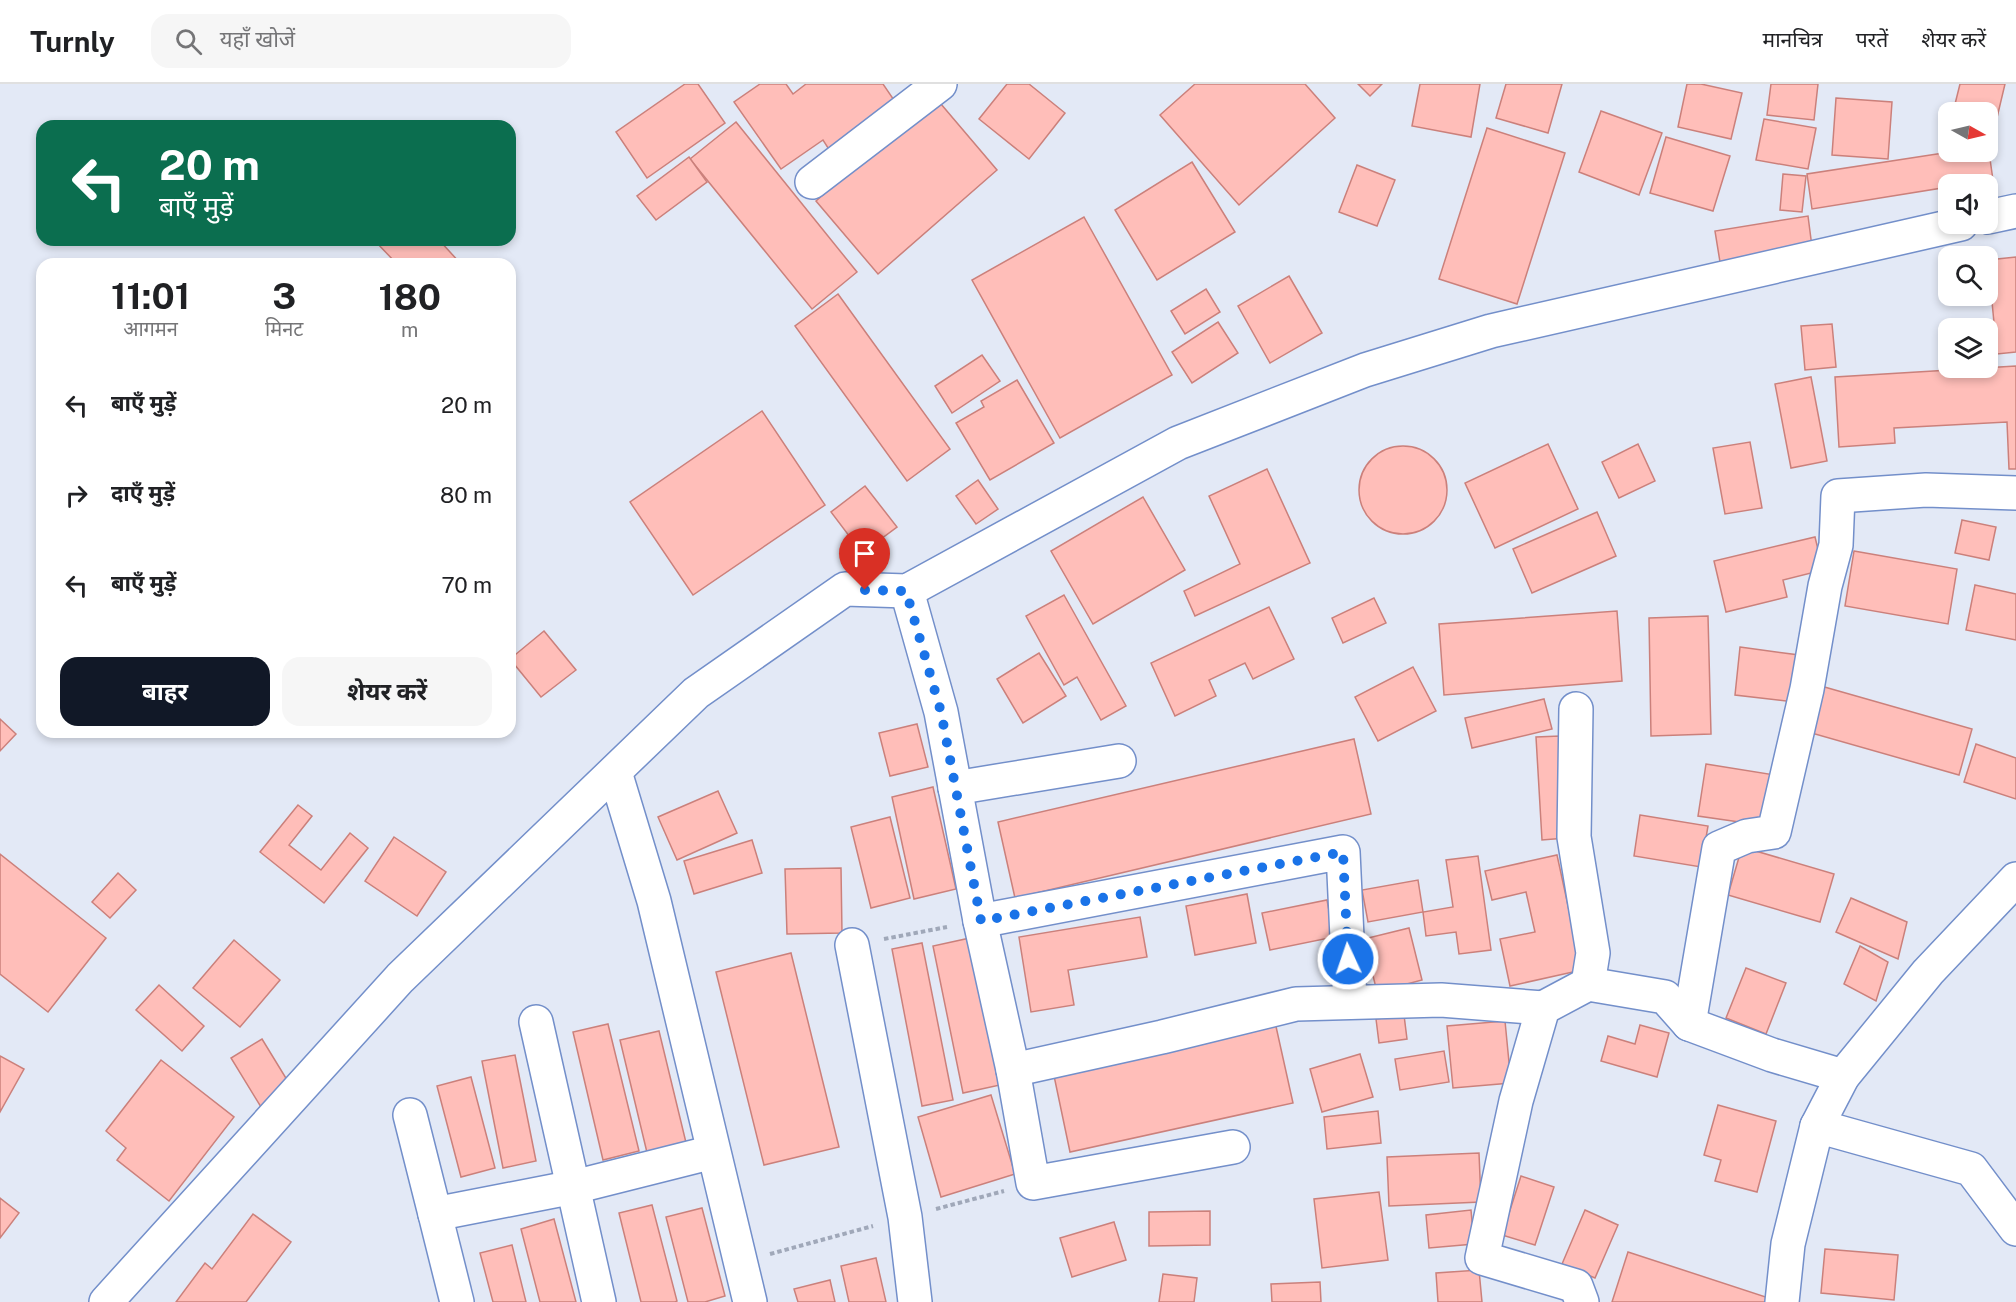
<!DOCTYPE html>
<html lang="hi">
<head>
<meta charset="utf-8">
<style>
	body { margin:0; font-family:"Public Sans","Noto Sans Devanagari",sans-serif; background:#f6f6f6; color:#202124; height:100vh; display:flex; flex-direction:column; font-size:22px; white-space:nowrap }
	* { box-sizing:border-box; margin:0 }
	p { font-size:20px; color:#757577 }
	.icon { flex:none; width:33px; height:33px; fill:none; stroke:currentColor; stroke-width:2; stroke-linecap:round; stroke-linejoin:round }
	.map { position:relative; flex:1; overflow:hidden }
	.details { position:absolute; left:36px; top:174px; width:480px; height:480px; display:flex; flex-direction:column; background:#fff; border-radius:18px; box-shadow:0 3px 9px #0003 }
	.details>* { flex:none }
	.guide { position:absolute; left:36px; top:36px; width:480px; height:126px; border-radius:18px; box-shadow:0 3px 9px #0003; background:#0b6e4f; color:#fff; overflow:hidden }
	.needle { width:39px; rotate:98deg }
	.tools { position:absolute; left:1938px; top:18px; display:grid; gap:12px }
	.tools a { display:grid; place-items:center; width:60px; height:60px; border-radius:12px; background:#fff; box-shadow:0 3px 9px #0003; font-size:30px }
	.pin { position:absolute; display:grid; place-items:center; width:51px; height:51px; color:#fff; margin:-62px -26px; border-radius:50% 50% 50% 0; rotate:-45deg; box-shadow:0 0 6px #0007 }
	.pin .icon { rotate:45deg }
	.me { position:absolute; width:66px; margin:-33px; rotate:357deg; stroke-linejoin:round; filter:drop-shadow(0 0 4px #0008) }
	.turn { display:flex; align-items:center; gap:21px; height:126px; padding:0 24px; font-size:27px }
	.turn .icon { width:78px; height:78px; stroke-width:2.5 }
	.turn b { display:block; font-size:42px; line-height:51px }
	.eta { display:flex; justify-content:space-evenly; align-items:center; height:102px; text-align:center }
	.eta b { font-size:36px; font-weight:700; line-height:42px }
	.cta { display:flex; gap:12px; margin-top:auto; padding:12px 24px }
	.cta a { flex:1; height:69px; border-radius:18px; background:#111827; color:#fff; font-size:24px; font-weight:700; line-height:69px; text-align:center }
	.cta a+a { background:#f6f6f6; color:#202124 }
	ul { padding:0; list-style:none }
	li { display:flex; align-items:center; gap:18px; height:90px; padding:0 24px }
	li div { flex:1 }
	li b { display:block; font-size:22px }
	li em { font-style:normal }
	header { display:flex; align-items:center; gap:36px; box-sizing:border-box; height:84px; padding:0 30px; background:#fff; border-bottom:2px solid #e0e0e0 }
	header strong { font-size:28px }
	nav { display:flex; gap:33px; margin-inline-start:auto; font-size:21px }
	.search { width:420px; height:54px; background:#f6f6f6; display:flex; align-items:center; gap:15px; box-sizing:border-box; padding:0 21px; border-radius:18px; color:#757577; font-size:22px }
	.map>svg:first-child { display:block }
</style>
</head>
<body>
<header>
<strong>Turnly</strong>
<div class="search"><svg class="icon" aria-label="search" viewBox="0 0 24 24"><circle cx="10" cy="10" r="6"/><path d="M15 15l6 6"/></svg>यहाँ खोजें</div>
<nav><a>मानचित्र</a><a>परतें</a><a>शेयर करें</a></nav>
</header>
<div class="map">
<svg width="2016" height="1218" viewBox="0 0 2016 1218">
	<rect width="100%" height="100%" fill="#e3e9f6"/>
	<g fill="#ffbeb9" stroke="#cb807b" stroke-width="1.5">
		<path d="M 685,0 L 698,0 L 725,39 L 647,94 L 616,48 Z"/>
		<path d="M 760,0 L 786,0 L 793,10 L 806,0 L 883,0 L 896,19 L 830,67 L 823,56 L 781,85 L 734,18 Z"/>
		<path d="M 1007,0 L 1029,0 L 1065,29 L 1029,75 L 979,35 Z"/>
		<path d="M 1195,0 L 1305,0 L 1335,34 L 1239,121 L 1160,31 Z"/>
		<path d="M 1358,0 L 1382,0 L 1370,12 Z"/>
		<path d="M 1420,0 L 1480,0 L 1471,53 L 1412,42 Z"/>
		<path d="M 1506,0 L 1562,0 L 1548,49 L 1496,34 Z"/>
		<path d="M 1687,0 L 1701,0 L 1742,9 L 1731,55 L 1678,43 Z"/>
		<path d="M 1771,0 L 1818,0 L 1814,36 L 1767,31 Z"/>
		<path d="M 1960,0 L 2005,0 L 1995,42 L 1988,40 L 1988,28 L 1953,28 Z"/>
		<path d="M 935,13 L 997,86 L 878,190 L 816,117 Z"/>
		<path d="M 1836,14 L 1892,18 L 1888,75 L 1832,71 Z"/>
		<path d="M 1601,27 L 1662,49 L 1639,111 L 1579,88 Z"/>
		<path d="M 1764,35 L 1816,44 L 1808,85 L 1756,76 Z"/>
		<path d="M 736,38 L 857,188 L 812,225 L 690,75 Z"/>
		<path d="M 1487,44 L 1565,69 L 1517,220 L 1439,195 Z"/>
		<path d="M 1666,53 L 1730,72 L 1713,127 L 1650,109 Z"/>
		<path d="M 1988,61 L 1993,96 L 1966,100 L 1948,100 L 1948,103 L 1812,125 L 1807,90 L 1950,68 L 1988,68 Z"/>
		<path d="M 689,73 L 707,98 L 656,136 L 637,112 Z"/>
		<path d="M 1192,78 L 1235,148 L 1157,196 L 1115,126 Z"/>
		<path d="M 1357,81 L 1395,96 L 1377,142 L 1339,128 Z"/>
		<path d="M 1783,90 L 1806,92 L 1802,128 L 1780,126 Z"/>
		<path d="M 1808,132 L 1812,163 L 1720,178 L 1715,147 Z"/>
		<path d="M 1084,133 L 1172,291 L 1060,354 L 972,196 Z"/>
		<path d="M 374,156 L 439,156 L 461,180 L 397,180 Z"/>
		<path d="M 2016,173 L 2016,268 L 1997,270 L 1988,176 Z"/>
		<path d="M 1289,192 L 1322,249 L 1270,279 L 1238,222 Z"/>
		<path d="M 1206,205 L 1220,228 L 1185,250 L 1171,227 Z"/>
		<path d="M 838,210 L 950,365 L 907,397 L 795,242 Z"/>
		<path d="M 1218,238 L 1238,269 L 1192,299 L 1172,268 Z"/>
		<path d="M 1832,240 L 1836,283 L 1805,286 L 1801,242 Z"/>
		<path d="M 982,271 L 1000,297 L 952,329 L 935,302 Z"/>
		<path d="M 2016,282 L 2016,385 L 2009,385 L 2007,338 L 1894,344 L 1895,359 L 1839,363 L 1835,293 Z"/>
		<path d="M 1811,293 L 1827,377 L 1791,384 L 1775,300 Z"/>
		<path d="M 1017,296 L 1054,359 L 990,396 L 956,339 L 984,323 L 981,317 Z"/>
		<path d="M 762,327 L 825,421 L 693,511 L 630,418 Z"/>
		<path d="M 1750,358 L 1762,424 L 1725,430 L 1713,364 Z"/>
		<path d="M 1548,360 L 1578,425 L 1495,464 L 1465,399 Z"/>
		<path d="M 1638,360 L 1655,397 L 1619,414 L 1602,378 Z"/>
		<circle cx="1403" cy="406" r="44"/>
		<path d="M 1267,385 L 1310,479 L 1195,532 L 1184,507 L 1240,480 L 1209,412 Z"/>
		<path d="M 978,396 L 998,425 L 976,440 L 956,412 Z"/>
		<path d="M 865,402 L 897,443 L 862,469 L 831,428 Z"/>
		<path d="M 1143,413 L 1185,486 L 1093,540 L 1051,467 Z"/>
		<path d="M 1597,428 L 1616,472 L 1532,509 L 1513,465 Z"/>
		<path d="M 1962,436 L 1996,443 L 1989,476 L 1955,469 Z"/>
		<path d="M 1815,453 L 1823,486 L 1783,496 L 1787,513 L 1726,528 L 1714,477 Z"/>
		<path d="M 1854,467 L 1957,485 L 1948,540 L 1845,522 Z"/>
		<path d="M 1975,501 L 2016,510 L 2016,556 L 1966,546 Z"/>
		<path d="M 1064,511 L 1126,622 L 1101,636 L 1077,593 L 1064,601 L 1026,532 Z"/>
		<path d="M 1374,514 L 1386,539 L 1343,559 L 1332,534 Z"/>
		<path d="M 1269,523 L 1294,575 L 1253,595 L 1245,579 L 1209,596 L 1216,612 L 1175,632 L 1151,579 Z"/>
		<path d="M 1617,527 L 1622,597 L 1444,611 L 1439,540 Z"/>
		<path d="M 1708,532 L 1711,650 L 1651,652 L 1649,534 Z"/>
		<path d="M 544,547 L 576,586 L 541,613 L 510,575 Z"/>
		<path d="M 1740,563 L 1799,571 L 1794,618 L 1735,611 Z"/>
		<path d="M 1039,569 L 1066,612 L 1023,639 L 997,595 Z"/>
		<path d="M 1413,583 L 1436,627 L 1378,657 L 1355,613 Z"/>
		<path d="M 1821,602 L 1972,645 L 1959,691 L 1808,648 Z"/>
		<path d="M 1544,615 L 1552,645 L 1472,664 L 1465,634 Z"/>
		<path d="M 0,635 L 16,650 L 0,667 Z"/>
		<path d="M 917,640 L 928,683 L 890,692 L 879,649 Z"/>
		<path d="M 1560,652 L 1566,754 L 1542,756 L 1536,653 Z"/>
		<path d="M 1354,655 L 1371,730 L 1015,814 L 998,738 Z"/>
		<path d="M 1976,660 L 2016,674 L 2016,715 L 1964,698 Z"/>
		<path d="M 1706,680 L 1775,691 L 1767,742 L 1698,732 Z"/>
		<path d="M 933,703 L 956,805 L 914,815 L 892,713 Z"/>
		<path d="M 718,707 L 737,749 L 677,776 L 658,733 Z"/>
		<path d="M 298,721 L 312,732 L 289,761 L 321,786 L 350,749 L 368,764 L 324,819 L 260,768 Z"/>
		<path d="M 1640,731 L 1708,742 L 1701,783 L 1634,772 Z"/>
		<path d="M 890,733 L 910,814 L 871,824 L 851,743 Z"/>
		<path d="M 394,753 L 446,788 L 417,832 L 365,797 Z"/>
		<path d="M 752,756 L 762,789 L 694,810 L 684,777 Z"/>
		<path d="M 1742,763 L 1834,790 L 1820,838 L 1728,811 Z"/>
		<path d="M 0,770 L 106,854 L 48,928 L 0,890 Z"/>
		<path d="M 1557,771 L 1582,886 L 1510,902 L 1500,855 L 1535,848 L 1526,808 L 1492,816 L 1485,787 Z"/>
		<path d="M 1478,772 L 1491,866 L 1459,870 L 1456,848 L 1426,852 L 1423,828 L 1453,823 L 1446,776 Z"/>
		<path d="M 841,784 L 842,849 L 787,850 L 785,785 Z"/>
		<path d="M 118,789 L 136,806 L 110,834 L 92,818 Z"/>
		<path d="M 1418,796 L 1423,828 L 1368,838 L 1362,806 Z"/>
		<path d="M 1247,810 L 1256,859 L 1195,871 L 1186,822 Z"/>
		<path d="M 1851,814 L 1907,838 L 1898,875 L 1836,848 Z"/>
		<path d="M 1327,816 L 1334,853 L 1270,866 L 1262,829 Z"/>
		<path d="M 1140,833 L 1147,873 L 1068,886 L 1074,921 L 1031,928 L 1019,853 Z"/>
		<path d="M 1409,844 L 1422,896 L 1377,908 L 1364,855 Z"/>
		<path d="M 970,854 L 1000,1001 L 963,1009 L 933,862 Z"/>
		<path d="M 234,856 L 280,896 L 240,943 L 193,904 Z"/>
		<path d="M 922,859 L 953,1016 L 922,1022 L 892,865 Z"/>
		<path d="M 1860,862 L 1888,878 L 1876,917 L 1844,900 Z"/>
		<path d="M 791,869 L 839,1063 L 764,1081 L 716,888 Z"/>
		<path d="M 1746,884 L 1786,899 L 1766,950 L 1726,934 Z"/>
		<path d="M 159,901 L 204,942 L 182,967 L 136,926 Z"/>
		<path d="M 1404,931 L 1407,955 L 1379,959 L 1376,935 Z"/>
		<path d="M 1505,937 L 1511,999 L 1453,1004 L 1447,942 Z"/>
		<path d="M 1275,938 L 1293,1019 L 1070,1068 L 1053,987 Z"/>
		<path d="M 608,940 L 639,1067 L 603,1076 L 573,948 Z"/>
		<path d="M 1640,941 L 1669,949 L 1657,993 L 1601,977 L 1608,952 L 1635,960 Z"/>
		<path d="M 659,947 L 689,1071 L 650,1081 L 620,956 Z"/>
		<path d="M 262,955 L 292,1004 L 261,1023 L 231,974 Z"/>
		<path d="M 1444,967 L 1449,998 L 1400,1006 L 1395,975 Z"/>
		<path d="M 1360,970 L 1373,1013 L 1322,1028 L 1310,985 Z"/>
		<path d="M 515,971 L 536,1077 L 503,1084 L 482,977 Z"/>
		<path d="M 0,972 L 24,985 L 0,1028 Z"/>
		<path d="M 161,976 L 234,1033 L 169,1117 L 117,1076 L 126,1064 L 106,1047 Z"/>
		<path d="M 471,993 L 495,1084 L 461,1093 L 437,1002 Z"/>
		<path d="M 991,1011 L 1015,1090 L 941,1113 L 918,1033 Z"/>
		<path d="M 1718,1021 L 1776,1037 L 1757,1108 L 1715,1097 L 1721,1076 L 1704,1071 Z"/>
		<path d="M 1378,1027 L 1381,1059 L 1327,1065 L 1324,1033 Z"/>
		<path d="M 1479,1069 L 1481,1118 L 1389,1122 L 1387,1073 Z"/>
		<path d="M 1521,1092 L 1554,1103 L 1535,1161 L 1502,1151 Z"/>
		<path d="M 1379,1108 L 1388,1176 L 1322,1184 L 1314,1115 Z"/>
		<path d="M 0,1114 L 19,1129 L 0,1154 Z"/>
		<path d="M 652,1121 L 677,1217 L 675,1218 L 641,1218 L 619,1129 Z"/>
		<path d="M 702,1124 L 725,1212 L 705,1218 L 688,1218 L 666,1133 Z"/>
		<path d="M 1471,1126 L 1474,1160 L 1429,1164 L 1426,1131 Z"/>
		<path d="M 1585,1126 L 1618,1141 L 1595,1194 L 1562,1180 Z"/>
		<path d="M 1210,1127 L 1210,1161 L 1149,1162 L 1149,1128 Z"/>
		<path d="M 253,1130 L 291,1158 L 246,1218 L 176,1218 L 205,1179 L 212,1185 Z"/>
		<path d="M 554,1135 L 576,1218 L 540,1218 L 521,1145 Z"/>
		<path d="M 1114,1138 L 1126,1176 L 1072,1193 L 1060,1154 Z"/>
		<path d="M 512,1161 L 526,1218 L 493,1218 L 480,1169 Z"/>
		<path d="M 1825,1165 L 1898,1171 L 1894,1216 L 1821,1209 Z"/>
		<path d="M 1628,1168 L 1778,1217 L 1777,1218 L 1612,1218 Z"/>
		<path d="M 876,1174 L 886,1218 L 849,1218 L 841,1182 Z"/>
		<path d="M 1479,1186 L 1482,1218 L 1438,1218 L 1436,1189 Z"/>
		<path d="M 1163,1190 L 1197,1194 L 1194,1218 L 1159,1218 Z"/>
		<path d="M 830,1196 L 835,1218 L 798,1218 L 794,1205 Z"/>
		<path d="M 1320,1198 L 1321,1218 L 1272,1218 L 1271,1200 Z"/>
	</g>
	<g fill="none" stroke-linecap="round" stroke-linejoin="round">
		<defs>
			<g id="minor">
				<path d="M 812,98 L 940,0"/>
				<path d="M 1988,133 L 2016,127"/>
				<path d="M 907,507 L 941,628 L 980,837 L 1343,768 L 1350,918"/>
				<path d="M 1576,625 L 1574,753 L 1593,869 L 1588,900"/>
				<path d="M 615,688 L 654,817 L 750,1218"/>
				<path d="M 955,704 L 1119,677"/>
				<path d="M 980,837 L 1013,986 L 1033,1099 L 1233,1063"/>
				<path d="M 852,861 L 905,1133 L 915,1218"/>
				<path d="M 536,938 L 599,1218"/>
				<path d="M 1689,940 L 1719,764 L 1747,752 L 1774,748 L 1807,605 L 1825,502 L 1836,461 L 1838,412 L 1926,406 L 2016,409"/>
				<path d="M 1013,986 L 1162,953 L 1296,920 L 1441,916 L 1543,924"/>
				<path d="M 410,1031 L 435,1130 L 574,1103 L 713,1068"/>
				<path d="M 1817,1042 L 1971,1085 L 2016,1145"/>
				<path d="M 435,1130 L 457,1218"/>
				<path d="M 106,1218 L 400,894 L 696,609 L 845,505 L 907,507 L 1178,359 L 1365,286 L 1491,247 L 1961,140"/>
				<path d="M 1582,1218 L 1576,1202 L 1482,1174 L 1516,1017 L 1543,924 L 1588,900 L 1665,913 L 1689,940 L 1772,971 L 1843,992"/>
				<path d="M 1782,1218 L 1788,1160 L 1817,1042 L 1843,992 L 1928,888 L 2016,795"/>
			</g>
		</defs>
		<use href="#minor" stroke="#738fca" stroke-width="36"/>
		<g stroke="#a0a8b9" stroke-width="4" stroke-dasharray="4.5 3" stroke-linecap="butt">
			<path d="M 884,855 L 947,843"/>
			<path d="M 936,1125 L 1004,1107"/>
			<path d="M 770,1170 L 873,1142"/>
		</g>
		<use href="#minor" stroke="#fff" stroke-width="33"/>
	</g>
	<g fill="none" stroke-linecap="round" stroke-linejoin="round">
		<path stroke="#1a73e8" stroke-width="10" stroke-dasharray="0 18" d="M 865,506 L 906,507 L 941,628 L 981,837 L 1343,768 L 1348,875"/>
	</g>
</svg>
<div class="tools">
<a><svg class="needle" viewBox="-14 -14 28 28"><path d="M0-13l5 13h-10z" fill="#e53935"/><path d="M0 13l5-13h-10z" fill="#757577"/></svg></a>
<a><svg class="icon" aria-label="sound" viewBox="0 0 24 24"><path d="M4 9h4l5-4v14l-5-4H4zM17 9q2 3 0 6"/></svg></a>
<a><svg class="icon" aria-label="search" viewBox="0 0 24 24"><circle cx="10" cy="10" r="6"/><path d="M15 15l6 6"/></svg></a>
<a><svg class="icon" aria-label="layers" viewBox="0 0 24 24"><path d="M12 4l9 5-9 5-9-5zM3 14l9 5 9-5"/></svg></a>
</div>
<div class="pin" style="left:865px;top:506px;background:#d93025"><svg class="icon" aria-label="arrive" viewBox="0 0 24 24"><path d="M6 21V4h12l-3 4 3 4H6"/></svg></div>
<svg class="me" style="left:1348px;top:875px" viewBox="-20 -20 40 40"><circle r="17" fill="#1a73e8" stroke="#fff" stroke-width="3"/><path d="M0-11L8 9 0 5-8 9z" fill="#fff"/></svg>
<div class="guide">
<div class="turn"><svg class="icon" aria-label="left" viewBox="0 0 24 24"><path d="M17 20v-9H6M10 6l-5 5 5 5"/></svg><div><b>20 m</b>बाएँ मुड़ें</div></div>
</div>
<section class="details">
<div class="eta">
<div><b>11:01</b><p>आगमन</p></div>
<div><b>3</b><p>मिनट</p></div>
<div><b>180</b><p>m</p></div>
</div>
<ul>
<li><svg class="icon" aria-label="left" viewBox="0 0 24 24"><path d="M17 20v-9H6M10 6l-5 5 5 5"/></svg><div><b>बाएँ मुड़ें</b></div><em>20 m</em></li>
<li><svg class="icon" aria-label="right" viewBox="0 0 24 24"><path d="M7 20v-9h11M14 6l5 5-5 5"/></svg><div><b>दाएँ मुड़ें</b></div><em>80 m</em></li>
<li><svg class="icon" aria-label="left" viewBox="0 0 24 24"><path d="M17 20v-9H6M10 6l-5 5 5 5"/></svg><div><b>बाएँ मुड़ें</b></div><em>70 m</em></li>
</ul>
<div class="cta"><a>बाहर</a><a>शेयर करें</a></div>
</section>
</div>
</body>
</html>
